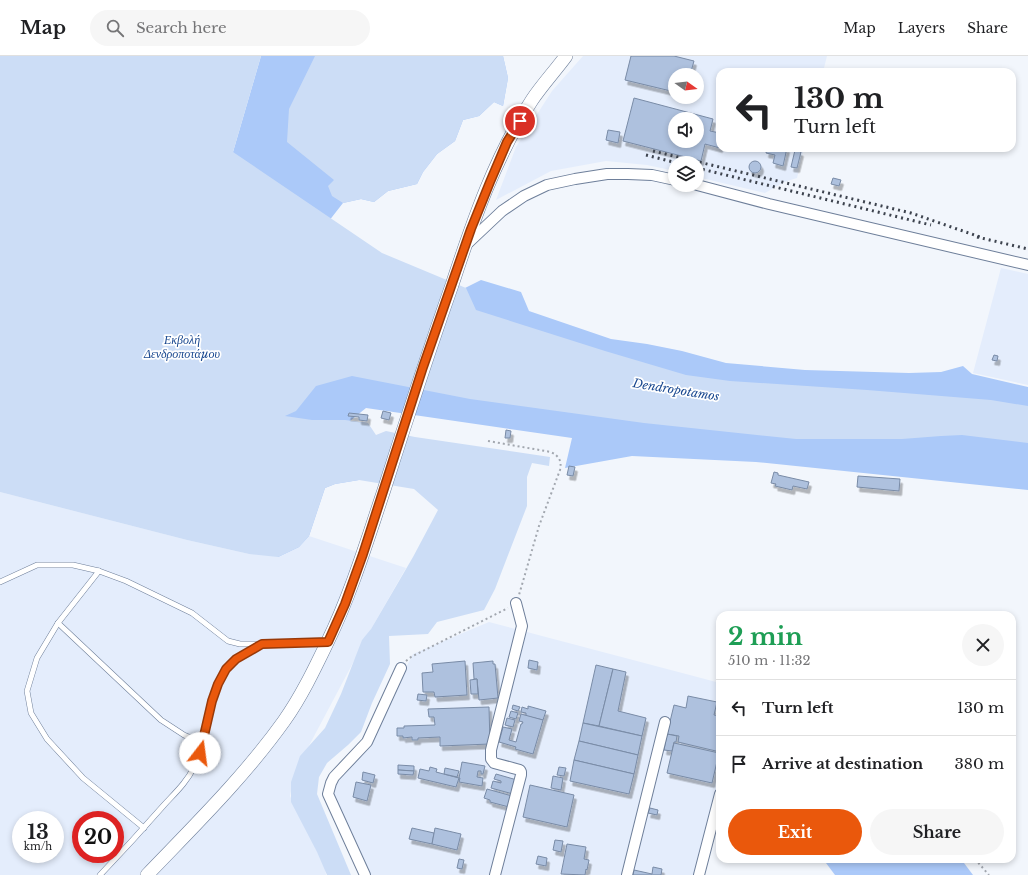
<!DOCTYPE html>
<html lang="en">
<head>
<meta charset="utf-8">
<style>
	body { margin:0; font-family:"Libre Baskerville",serif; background:#f6f6f6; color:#202124; height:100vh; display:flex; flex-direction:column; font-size:15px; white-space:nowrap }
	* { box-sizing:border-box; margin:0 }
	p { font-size:13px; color:#757577 }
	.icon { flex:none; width:22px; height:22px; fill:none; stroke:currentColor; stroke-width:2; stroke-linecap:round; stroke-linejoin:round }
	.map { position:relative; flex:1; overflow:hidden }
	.panel { position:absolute; left:716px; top:555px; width:300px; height:252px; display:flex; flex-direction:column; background:#fff; border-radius:12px; box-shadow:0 2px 6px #0003 }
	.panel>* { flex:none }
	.hud { position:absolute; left:716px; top:12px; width:300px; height:84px; border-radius:12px; box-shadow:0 2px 6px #0003; background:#fff; color:#202124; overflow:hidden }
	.needle { width:26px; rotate:104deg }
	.tools { position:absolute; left:668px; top:12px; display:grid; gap:8px }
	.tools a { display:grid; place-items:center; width:36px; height:36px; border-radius:50%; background:#fff; box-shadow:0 2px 6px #0003; font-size:20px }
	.speed { position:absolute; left:12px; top:755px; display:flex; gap:8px; font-size:20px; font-weight:700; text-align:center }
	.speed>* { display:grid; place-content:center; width:52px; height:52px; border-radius:50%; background:#fff; box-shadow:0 2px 6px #0003; line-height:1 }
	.speed small { font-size:10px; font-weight:400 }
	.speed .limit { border:6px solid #d22; background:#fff; color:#111 }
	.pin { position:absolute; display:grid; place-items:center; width:34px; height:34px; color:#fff; margin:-17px; border:2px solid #fff; border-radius:50%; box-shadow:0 1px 4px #0007 }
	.me { position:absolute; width:44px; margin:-22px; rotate:15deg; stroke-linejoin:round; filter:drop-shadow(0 0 3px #0008) }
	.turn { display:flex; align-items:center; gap:14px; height:84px; padding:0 12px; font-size:18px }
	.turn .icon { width:52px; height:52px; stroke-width:2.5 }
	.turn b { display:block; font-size:28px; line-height:34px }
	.round { display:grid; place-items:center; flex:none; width:42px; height:42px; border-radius:21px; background:#f6f6f6 }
	.summary { display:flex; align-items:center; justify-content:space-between; height:68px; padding:0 12px }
	h1 { font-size:24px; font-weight:800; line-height:30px; color:#1e9e55 }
	.cta { display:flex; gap:8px; margin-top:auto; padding:8px 12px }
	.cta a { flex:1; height:46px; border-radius:24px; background:#ea580c; color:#fff; font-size:16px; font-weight:800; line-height:46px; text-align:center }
	.cta a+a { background:#f6f6f6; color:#202124 }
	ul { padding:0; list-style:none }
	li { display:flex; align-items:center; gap:12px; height:56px; padding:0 12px; border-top:1px solid #e0e0e0 }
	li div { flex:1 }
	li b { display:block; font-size:15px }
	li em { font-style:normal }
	header { display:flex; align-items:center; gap:24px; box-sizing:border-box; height:56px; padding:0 20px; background:#fff; border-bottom:1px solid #e0e0e0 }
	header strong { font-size:19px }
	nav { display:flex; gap:22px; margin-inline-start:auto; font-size:14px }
	.search { width:280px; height:36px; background:#f6f6f6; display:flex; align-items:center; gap:10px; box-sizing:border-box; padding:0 14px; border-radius:22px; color:#757577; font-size:15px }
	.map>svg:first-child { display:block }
</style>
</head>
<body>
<header>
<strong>Map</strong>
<div class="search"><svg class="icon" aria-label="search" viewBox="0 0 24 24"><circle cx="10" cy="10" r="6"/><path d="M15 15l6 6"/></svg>Search here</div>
<nav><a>Map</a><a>Layers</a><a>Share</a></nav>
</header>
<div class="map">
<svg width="1028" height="819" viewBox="0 0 1028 819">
	<defs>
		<filter id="shadow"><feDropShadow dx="2.5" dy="4.5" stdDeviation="0" flood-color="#0004"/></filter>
	</defs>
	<rect width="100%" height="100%" fill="#f2f6fc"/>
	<g fill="#e4edfc" fill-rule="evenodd">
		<path d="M 583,0 L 827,0 L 823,16 L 720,16 L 720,92 L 804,92 L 797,122 L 784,126 L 765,137 L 697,121 L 697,107 L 675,107 L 675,115 L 647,109 L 606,105 L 551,115 L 496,144 L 516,91 L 552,35 ZM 675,19 L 697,19 L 697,41 L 675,41 ZM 675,63 L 697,63 L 697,85 L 675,85 Z"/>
		<path d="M 1001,212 L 1028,218 L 1028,329 L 973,317 Z"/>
		<path d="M 0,436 L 187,484 L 249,498 L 299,491 L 309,480 L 406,512 L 371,573 L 295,716 L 290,740 L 325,812 L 326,819 L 0,819 ZM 21,764 L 55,764 L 55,798 L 21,798 ZM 81,764 L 115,764 L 115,798 L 81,798 Z"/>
		<path d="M 489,566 L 720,627 L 720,738 L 699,819 L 364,819 L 335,756 L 334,734 L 347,708 L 384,654 L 413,598 Z"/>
	</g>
	<g fill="#abc9f9">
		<path d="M 261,0 L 503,0 L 508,22 L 503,50 L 494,46 L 479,60 L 463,64 L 455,85 L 437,98 L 423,116 L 417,128 L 388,135 L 374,146 L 361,143 L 343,147 L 325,170 L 402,214 L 463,233 L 481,224 L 521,236 L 529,255 L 611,283 L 647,288 L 682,295 L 726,307 L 805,314 L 909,317 L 941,316 L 963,310 L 972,318 L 1028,331 L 1028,434 L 756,406 L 632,400 L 565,412 L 572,382 L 366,352 L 350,365 L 368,367 L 359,424 L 335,428 L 325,432 L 309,480 L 299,491 L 278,501 L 233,96 Z"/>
		<path d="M 823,803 L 961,803 L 973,819 L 835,819 Z"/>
	</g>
	<g fill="#ccddf6">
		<path d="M 0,0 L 261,0 L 233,96 L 382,197 L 466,232 L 476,254 L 605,295 L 686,319 L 730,325 L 867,334 L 991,344 L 1028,350 L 1028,387 L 962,379 L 941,380 L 902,383 L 796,383 L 644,367 L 470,343 L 352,320 L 316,330 L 296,355 L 285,360 L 312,364 L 345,364 L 368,367 L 376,379 L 386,375 L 415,381 L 550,401 L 549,410 L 532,407 L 527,421 L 527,450 L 495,533 L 484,554 L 437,566 L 428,578 L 389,580 L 390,608 L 372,647 L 361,676 L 348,689 L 327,707 L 319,721 L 317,738 L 351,819 L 327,819 L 317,796 L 291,746 L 291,726 L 300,700 L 325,672 L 341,638 L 362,584 L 371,573 L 413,501 L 438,454 L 414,433 L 359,424 L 335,428 L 325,432 L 309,480 L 299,491 L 278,501 L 249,498 L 187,484 L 0,436 Z"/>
		<path d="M 315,0 L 503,0 L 508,22 L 503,50 L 494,46 L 479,60 L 463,64 L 455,85 L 437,98 L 423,116 L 417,128 L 388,135 L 374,146 L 361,143 L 343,147 L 332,140 L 328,130 L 334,124 L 287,86 L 289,53 Z"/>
	</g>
	<g fill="#aec1de" stroke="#798ba6" fill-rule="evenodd" filter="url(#shadow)">
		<path d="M 631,0 L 674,0 L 694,5 L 690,19 L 675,19 L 675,36 L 625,24 Z"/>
		<path d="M 634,42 L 713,63 L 710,75 L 720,77 L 720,92 L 705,88 L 701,105 L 623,85 ZM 675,63 L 697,63 L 697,85 L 675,85 Z"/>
		<path d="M 608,74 L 620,76 L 618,87 L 606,84 Z"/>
		<path d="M 767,92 L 787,92 L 783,110 L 773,107 L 775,99 L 766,97 Z"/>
		<path d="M 795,94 L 801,96 L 797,112 L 791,111 Z"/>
		<circle cx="755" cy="111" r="6"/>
		<path d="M 833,122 L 841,124 L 839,130 L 831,128 Z"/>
		<path d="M 994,299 L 998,300 L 997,305 L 992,304 Z"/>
		<path d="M 383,355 L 391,357 L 389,364 L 381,362 Z"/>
		<path d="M 349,357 L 368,359 L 367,365 L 359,364 L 359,361 L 348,360 Z"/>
		<path d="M 506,374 L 511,375 L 510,382 L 505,382 Z"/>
		<path d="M 569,410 L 575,411 L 573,420 L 567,419 Z"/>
		<path d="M 774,416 L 778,417 L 778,419 L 809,426 L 807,433 L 793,430 L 792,434 L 775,430 L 776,428 L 771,427 Z"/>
		<path d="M 858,420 L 900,423 L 899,435 L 857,431 Z"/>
		<path d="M 529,604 L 538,606 L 537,614 L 528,612 Z"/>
		<path d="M 465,605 L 467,639 L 435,641 L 434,636 L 423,636 L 422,617 L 433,616 L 432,608 Z"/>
		<path d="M 493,605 L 493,608 L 495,608 L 498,642 L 479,644 L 477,623 L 474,623 L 473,607 Z"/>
		<path d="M 596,609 L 613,613 L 599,670 L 583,667 Z"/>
		<path d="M 613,613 L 626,616 L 618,655 L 646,662 L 642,680 L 599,670 Z"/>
		<path d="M 477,623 L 478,638 L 471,638 L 470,624 Z"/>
		<path d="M 418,638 L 427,639 L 426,645 L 417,644 Z"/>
		<path d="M 688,640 L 717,646 L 714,659 L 720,660 L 720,696 L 678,686 L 679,680 L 667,678 L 674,649 L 686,652 Z"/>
		<path d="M 513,649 L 520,651 L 518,655 L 512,653 Z"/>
		<path d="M 528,650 L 546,655 L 543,664 L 526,660 L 526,657 L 521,656 L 522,651 L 528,653 Z"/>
		<path d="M 489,651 L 490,688 L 440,690 L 440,681 L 418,682 L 418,684 L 412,684 L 412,681 L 403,682 L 403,680 L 397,680 L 397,672 L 404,672 L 404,670 L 435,669 L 434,661 L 429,661 L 428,653 Z"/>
		<path d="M 511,655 L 518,657 L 516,663 L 509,661 Z"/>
		<path d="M 521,658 L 543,664 L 533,698 L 515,693 L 516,691 L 499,686 L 503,671 L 512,673 L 509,684 L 516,686 L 521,668 L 522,668 L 523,666 L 519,665 Z"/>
		<path d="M 507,662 L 515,664 L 513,671 L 505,669 Z"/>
		<path d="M 583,667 L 642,680 L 638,699 L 579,685 Z"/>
		<path d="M 667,678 L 677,680 L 676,686 L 674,686 L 672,695 L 664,694 Z"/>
		<path d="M 579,685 L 638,699 L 634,718 L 574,704 Z"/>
		<path d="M 674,687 L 719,697 L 712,727 L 667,717 Z"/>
		<path d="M 574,704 L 634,718 L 629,738 L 570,725 Z"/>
		<path d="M 462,706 L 485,710 L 483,718 L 481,718 L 481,715 L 478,715 L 477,721 L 483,722 L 482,730 L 459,726 L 460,722 L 459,722 Z"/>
		<path d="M 398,709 L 414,710 L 414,715 L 398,714 Z"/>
		<path d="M 430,711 L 437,713 L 436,716 L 459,722 L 456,731 L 418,722 L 420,713 L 429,715 Z"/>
		<path d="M 559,711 L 566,712 L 564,720 L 557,719 Z"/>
		<path d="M 445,712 L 459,715 L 457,721 L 444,718 Z"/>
		<path d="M 398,714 L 414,715 L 413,719 L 398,718 Z"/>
		<path d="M 363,716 L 375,719 L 373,727 L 362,724 Z"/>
		<path d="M 496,718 L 517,724 L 513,738 L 491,732 L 493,725 L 501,727 L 501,725 L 494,723 Z"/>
		<path d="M 553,720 L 563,722 L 561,734 L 551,732 Z"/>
		<path d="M 356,726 L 371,729 L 367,745 L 353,741 Z"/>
		<path d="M 530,729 L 574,739 L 567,771 L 523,761 Z"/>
		<path d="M 487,733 L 512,740 L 509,751 L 490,746 L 490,744 L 484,742 Z"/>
		<path d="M 650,752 L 658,754 L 657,759 L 648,757 Z"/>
		<path d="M 412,772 L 434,777 L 432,788 L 409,783 Z"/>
		<path d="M 435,772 L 461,778 L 457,794 L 432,788 Z"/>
		<path d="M 555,784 L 563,785 L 561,796 L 553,794 Z"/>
		<path d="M 567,788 L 586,791 L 584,803 L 589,804 L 587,814 L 586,813 L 585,819 L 561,818 Z"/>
		<path d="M 538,800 L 547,802 L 546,810 L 536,808 Z"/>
		<path d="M 459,803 L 464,804 L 462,813 L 457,812 Z"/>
		<path d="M 653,811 L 662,813 L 661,819 L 633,819 L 634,814 L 652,818 Z"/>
	</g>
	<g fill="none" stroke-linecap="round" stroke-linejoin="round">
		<defs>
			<g id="service">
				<path d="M 99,515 L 58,567 L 37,602 L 27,635 L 31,657 L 47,683 L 83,722 L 144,772"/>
				<path d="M 0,526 L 37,509 L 73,509 L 99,515 L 126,525 L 192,557 L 228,585 L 240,588 L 262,588 L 325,586"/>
				<path d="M 58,567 L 161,664 L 184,679 L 193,683 L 204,684"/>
				<path d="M 100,819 C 122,796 143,773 164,749 C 175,737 187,726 194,711 C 211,677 204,631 235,604 C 242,598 253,594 261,589"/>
			</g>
			<g id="minor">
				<path d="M 697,129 L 769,148 L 1028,209"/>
				<path d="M 467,188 L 502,155 L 524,140 L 547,129 L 575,123 L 607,118 L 628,118 L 652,119 L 675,124"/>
				<path d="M 365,819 L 328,738 L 331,727 L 334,721 L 367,686 L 401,612"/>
				<path d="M 495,819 L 521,719 L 521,716 L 520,714 L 494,707 L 491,703 L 491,694 L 522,570 L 516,547"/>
				<path d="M 627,819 L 665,666"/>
				<path d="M 699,819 L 720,738"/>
			</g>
			<path id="tertiary" d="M 147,819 C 194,770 244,721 284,665 C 301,641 314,614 327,587 C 351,538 367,485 384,434 C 406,365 428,297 452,229 C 473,165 495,101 532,44 C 542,29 555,15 566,0"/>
		</defs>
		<use href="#service" stroke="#6e7f9a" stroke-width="6"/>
		<use href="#minor" stroke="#6e7f9a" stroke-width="12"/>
		<use href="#tertiary" stroke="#6e7f9a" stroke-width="14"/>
		<g stroke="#a2a7af" stroke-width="2" stroke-dasharray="2 3" stroke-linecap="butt">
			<path d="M 488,385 L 551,396 C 559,400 562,405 560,414 L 539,470 L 519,539"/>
			<path d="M 406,605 L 411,601 L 508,552"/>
			<path d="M 975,803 L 989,819"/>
		</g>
		<use href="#service" stroke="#fff" stroke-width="5"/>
		<use href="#minor" stroke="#fff" stroke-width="10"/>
		<use href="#tertiary" stroke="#fff" stroke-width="13"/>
		<g stroke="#3d434e" stroke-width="3" stroke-dasharray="2 4" stroke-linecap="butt">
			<path d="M 653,95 L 911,157 L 983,182"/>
			<path d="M 646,99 L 677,107"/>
			<path d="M 697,112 L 931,169"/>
			<path d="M 977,181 L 1028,193"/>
		</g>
	</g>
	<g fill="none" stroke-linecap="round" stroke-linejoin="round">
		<defs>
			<path id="route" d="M 200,697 L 212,645 L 218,628 L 226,613 L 236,603 L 262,588 L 328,586 L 345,548 L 363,498 L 423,311 L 471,173 L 490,126 L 507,86 L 520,65"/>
		</defs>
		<use href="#route" stroke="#983908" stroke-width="10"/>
		<use href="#route" stroke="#ea580c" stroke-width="7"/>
	</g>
	<g text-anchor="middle" stroke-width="3.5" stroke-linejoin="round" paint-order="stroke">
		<g font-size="12" font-style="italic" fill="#18478f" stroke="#fff">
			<text x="182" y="288">Εκβολή<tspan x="182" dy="14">Δενδροποτάμου</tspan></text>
			<text transform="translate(676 334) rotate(9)" y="4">Dendropotamos</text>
		</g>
	</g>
</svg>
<div class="tools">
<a><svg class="needle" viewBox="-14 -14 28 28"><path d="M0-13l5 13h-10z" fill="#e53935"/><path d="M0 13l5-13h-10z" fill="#757577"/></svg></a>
<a><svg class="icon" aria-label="sound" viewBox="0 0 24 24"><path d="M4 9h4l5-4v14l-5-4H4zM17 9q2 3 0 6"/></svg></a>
<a><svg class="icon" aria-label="layers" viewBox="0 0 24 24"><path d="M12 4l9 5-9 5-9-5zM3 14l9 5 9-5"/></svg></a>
</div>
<div class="speed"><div>13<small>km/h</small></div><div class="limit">20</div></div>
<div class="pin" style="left:520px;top:65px;background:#d93025"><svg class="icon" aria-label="arrive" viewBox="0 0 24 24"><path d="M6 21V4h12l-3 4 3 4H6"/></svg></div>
<svg class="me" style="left:200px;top:697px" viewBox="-20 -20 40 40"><circle r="19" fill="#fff"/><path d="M0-13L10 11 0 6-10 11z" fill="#ea580c"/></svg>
<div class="hud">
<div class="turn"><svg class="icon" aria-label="left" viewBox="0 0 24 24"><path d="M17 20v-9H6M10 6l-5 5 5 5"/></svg><div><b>130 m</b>Turn left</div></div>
</div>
<section class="panel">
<div class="summary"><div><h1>2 min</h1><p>510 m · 11:32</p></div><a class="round"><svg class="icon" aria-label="close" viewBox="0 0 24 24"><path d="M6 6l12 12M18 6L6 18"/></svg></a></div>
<ul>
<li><svg class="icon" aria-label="left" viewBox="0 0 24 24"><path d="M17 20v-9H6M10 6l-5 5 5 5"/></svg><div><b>Turn left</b></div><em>130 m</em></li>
<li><svg class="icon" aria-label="arrive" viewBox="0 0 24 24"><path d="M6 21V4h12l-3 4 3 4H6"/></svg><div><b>Arrive at destination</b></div><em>380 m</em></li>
</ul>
<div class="cta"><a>Exit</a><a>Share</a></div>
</section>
</div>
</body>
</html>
